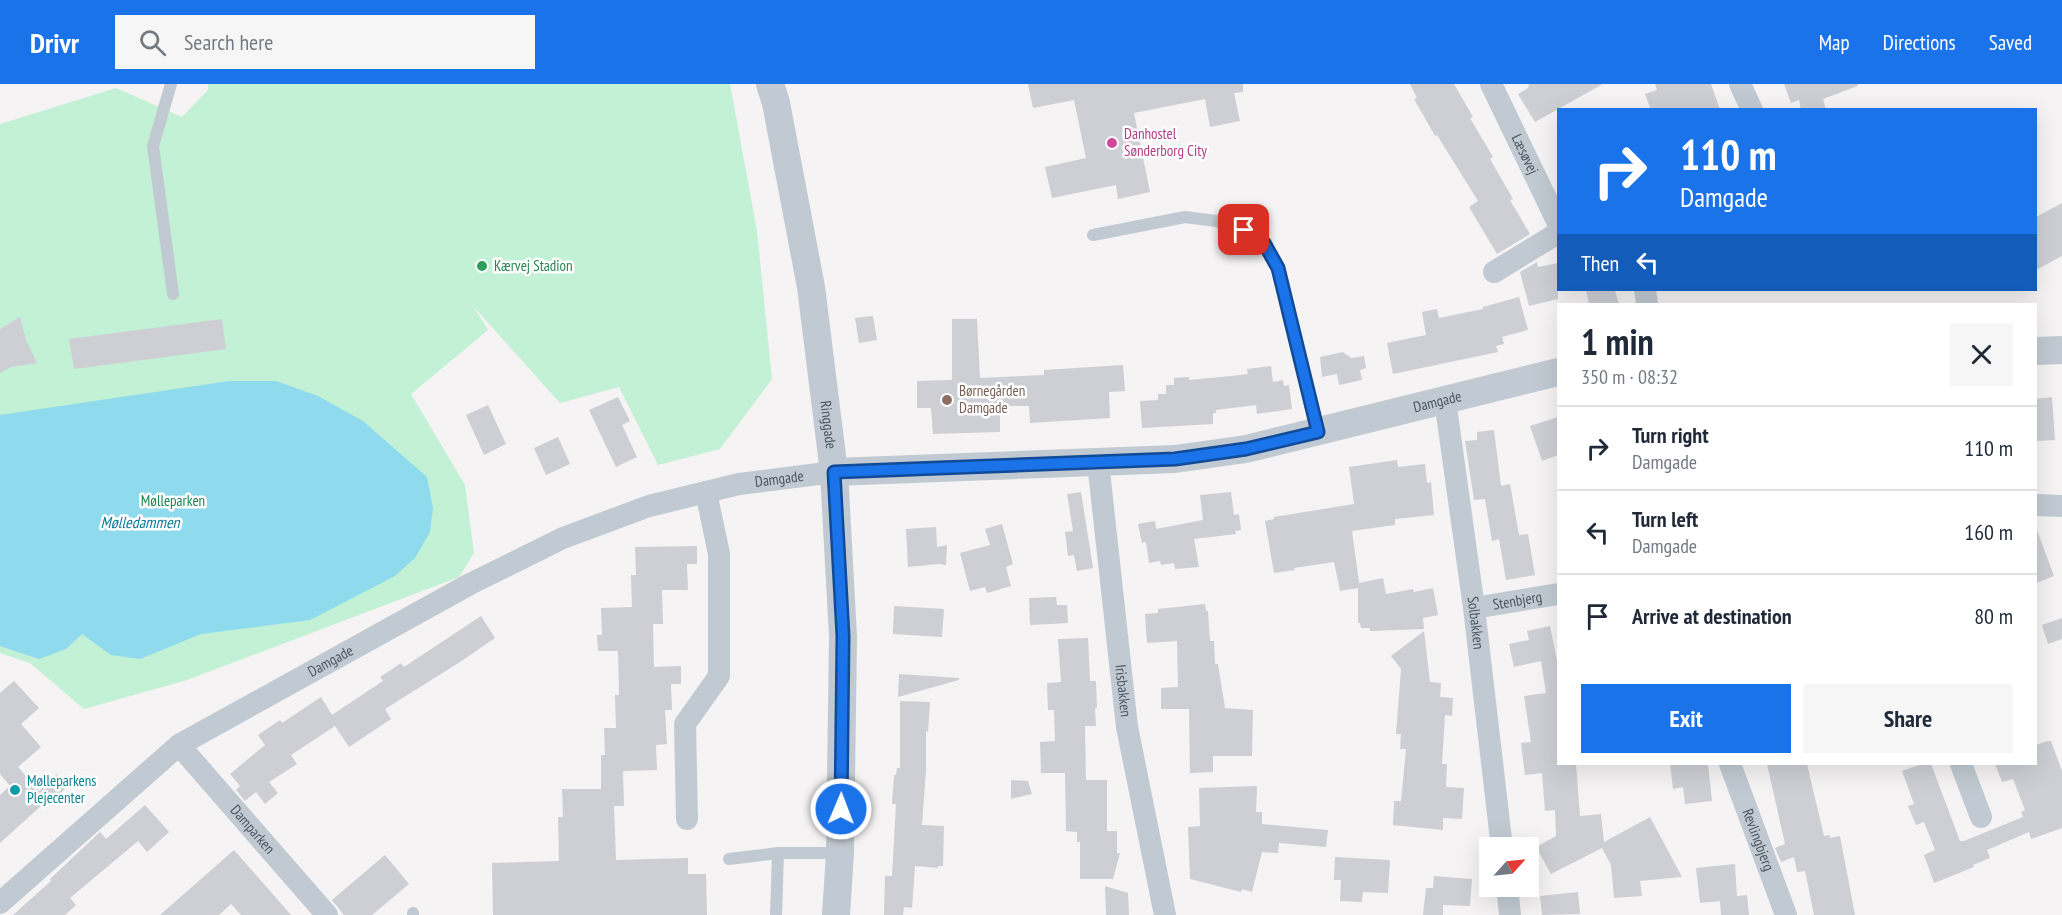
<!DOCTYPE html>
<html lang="en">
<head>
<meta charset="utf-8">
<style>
	body { margin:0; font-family:"PT Sans Narrow",sans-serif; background:#f6f6f7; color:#1f2937; height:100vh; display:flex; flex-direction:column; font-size:22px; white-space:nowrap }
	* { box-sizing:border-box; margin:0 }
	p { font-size:20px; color:#747a83 }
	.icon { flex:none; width:33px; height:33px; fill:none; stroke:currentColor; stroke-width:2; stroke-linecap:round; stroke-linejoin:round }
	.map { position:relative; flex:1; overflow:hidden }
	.panel { position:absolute; left:1557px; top:219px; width:480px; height:462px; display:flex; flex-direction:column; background:#fff; border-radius:0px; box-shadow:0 6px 24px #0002 }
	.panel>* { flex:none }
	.top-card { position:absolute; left:1557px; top:24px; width:480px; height:183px; border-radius:0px; box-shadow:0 6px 24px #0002; background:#1a73e8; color:#fff; overflow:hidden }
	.needle { width:39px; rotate:63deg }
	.buttons { position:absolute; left:1479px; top:753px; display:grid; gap:12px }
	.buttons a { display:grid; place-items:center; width:60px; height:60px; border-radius:0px; background:#fff; box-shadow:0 6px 24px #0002; font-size:30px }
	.pin { position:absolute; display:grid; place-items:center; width:51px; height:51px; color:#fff; margin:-26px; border-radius:12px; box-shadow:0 3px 9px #0006 }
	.me { position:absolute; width:66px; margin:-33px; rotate:1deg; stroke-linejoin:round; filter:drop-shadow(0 0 4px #0008) }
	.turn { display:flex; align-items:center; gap:21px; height:126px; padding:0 24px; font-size:27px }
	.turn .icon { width:78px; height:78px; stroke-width:2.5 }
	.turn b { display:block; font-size:42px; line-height:51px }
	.then { display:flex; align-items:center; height:57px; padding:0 24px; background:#0003; gap:12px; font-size:22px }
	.round { display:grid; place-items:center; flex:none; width:63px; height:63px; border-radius:0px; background:#f6f6f7 }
	.overview { display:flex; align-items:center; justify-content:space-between; height:102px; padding:0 24px }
	h1 { font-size:36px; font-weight:600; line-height:45px }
	.primary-button { display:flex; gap:12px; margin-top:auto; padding:12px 24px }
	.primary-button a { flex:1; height:69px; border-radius:0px; background:#1a73e8; color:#fff; font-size:24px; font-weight:600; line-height:69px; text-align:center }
	.primary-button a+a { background:#f6f6f7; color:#1f2937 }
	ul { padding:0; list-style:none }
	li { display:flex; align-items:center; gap:18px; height:84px; padding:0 24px; border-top:2px solid #e0e1e3 }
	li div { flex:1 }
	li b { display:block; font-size:22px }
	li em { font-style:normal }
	header { display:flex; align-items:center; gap:36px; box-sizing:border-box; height:84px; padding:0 30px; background:#1a73e8; color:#fff }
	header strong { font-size:28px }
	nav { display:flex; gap:33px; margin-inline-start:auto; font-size:21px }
	.search { width:420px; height:54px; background:#f6f6f7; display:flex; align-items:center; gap:15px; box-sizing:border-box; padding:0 21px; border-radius:0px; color:#747a83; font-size:22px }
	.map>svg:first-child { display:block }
</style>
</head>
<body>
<header>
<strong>Drivr</strong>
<div class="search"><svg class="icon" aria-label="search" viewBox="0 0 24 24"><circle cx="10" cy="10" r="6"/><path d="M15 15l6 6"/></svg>Search here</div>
<nav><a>Map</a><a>Directions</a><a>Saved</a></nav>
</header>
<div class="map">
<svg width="2062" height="831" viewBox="0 0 2062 831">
	<rect width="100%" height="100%" fill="#f5f3f3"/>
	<path fill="#c3f1d5" d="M 208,0 L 730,0 L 757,147 L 772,295 L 720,365 L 658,381 L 619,303 L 560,319 L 473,222 L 488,246 L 411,310 L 465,401 L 474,469 L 459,493 L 187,596 L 84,625 L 30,579 L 0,569 L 0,40 L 116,4 L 182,33 L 208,6 Z"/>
	<path fill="#90daee" d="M 229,297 L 276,297 L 318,312 L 363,337 L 427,393 L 433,424 L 430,448 L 415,474 L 395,492 L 310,536 L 201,550 L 140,575 L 111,571 L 82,550 L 66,565 L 39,575 L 0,562 L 0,331 Z"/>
	<g fill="#cdcfd5">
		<path d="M 1028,0 L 1243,0 L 1243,8 L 1234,9 L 1240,37 L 1210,43 L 1205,15 L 1134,29 L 1150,108 L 1118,115 L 1116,101 L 1052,114 L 1045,83 L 1086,74 L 1074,16 L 1033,24 Z"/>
		<path d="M 1410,0 L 1454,0 L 1473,33 L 1470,34 L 1493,73 L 1490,75 L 1513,115 L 1510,116 L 1530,150 L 1497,170 L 1469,123 L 1478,117 L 1437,51 L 1435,52 L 1414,15 L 1417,14 Z"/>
		<path d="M 1529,0 L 1603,0 L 1535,38 L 1518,10 L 1528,4 Z"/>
		<path d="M 1655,0 L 1711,0 L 1720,26 L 1651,26 L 1645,10 L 1657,6 Z"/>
		<path d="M 1784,0 L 1858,0 L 1858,2 L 1823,15 L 1826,26 L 1801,26 L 1799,16 L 1791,19 Z"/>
		<path d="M 2062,119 L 2062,172 L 2036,186 L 2036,133 Z"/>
		<path d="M 1537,178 L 1538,183 L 1558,179 L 1558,215 L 1529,222 L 1520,188 Z"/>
		<path d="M 1586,206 L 1615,206 L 1619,220 L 1589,220 Z"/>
		<path d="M 1519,213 L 1528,246 L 1502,253 L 1504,260 L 1496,262 L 1498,268 L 1393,290 L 1387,259 L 1426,251 L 1422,228 L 1437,225 L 1439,234 L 1483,225 L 1483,223 Z"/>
		<path d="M 873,232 L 877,256 L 859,259 L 855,234 Z"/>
		<path d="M 20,233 L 26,256 L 37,279 L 11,283 L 0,289 L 0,245 Z"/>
		<path d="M 222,235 L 226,265 L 74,285 L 69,255 Z"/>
		<path d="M 952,235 L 977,235 L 980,294 L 1044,291 L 1044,286 L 1123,281 L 1125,307 L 1109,308 L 1110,334 L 1030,339 L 1029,322 L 1000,322 L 1000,348 L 933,350 L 931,324 L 917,324 L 917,297 L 952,296 Z"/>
		<path d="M 1343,268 L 1351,274 L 1364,272 L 1366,284 L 1360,286 L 1362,296 L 1339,301 L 1337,290 L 1322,293 L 1320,273 Z"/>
		<path d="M 1271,282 L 1273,298 L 1283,296 L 1284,302 L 1289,301 L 1292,325 L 1257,330 L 1256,321 L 1216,326 L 1216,329 L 1213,329 L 1213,340 L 1142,344 L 1140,317 L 1158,316 L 1158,310 L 1166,310 L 1166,301 L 1174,301 L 1174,294 L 1189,293 L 1189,296 L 1231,292 L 1248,290 L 1247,285 Z"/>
		<path d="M 618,313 L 630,337 L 622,341 L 637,373 L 616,383 L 589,326 Z"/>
		<path d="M 2052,313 L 2055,356 L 2036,357 L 2036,315 Z"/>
		<path d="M 488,321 L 506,360 L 484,371 L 466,331 Z"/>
		<path d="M 1558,333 L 1558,371 L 1542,377 L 1530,342 Z"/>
		<path d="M 1494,346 L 1501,402 L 1510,400 L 1519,451 L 1528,450 L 1535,491 L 1506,496 L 1499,455 L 1492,457 L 1485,415 L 1474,416 L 1465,357 L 1477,356 L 1477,348 Z"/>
		<path d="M 558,353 L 570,380 L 546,391 L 534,364 Z"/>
		<path d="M 1397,376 L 1398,383 L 1425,380 L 1427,399 L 1431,398 L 1434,431 L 1395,435 L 1395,441 L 1352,447 L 1359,499 L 1383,494 L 1386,510 L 1413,505 L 1414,508 L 1433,504 L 1438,531 L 1423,534 L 1424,545 L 1370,547 L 1370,544 L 1361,544 L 1360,539 L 1358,539 L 1358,504 L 1340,507 L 1334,478 L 1294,484 L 1295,486 L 1274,489 L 1265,437 L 1274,435 L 1274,433 L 1354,420 L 1349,383 Z"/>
		<path d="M 1081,408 L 1093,484 L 1077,487 L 1074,471 L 1068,472 L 1065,448 L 1073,447 L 1067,410 Z"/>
		<path d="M 1231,408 L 1234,431 L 1239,430 L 1241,446 L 1235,447 L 1236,450 L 1194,455 L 1199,483 L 1175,485 L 1174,479 L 1161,481 L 1160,477 L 1149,479 L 1146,458 L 1142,459 L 1138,440 L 1155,437 L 1156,445 L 1203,436 L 1200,411 Z"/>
		<path d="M 1002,440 L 1013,480 L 1006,483 L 1011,502 L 987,509 L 985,503 L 970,507 L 960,469 L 990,461 L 985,445 Z"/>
		<path d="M 936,443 L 937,463 L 947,461 L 946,481 L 938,480 L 908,483 L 906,445 Z"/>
		<path d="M 2036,446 L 2037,446 L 2054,492 L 2036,499 Z"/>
		<path d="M 697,462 L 697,480 L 687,480 L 688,506 L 662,506 L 663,540 L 653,540 L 654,583 L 681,582 L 681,600 L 671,600 L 672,626 L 665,626 L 667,660 L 656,661 L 657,686 L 623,687 L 624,722 L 614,722 L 616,776 L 688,774 L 688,790 L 706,790 L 707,831 L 493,831 L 492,779 L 559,777 L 558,733 L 563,733 L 562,705 L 601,705 L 601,671 L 605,671 L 604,644 L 616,644 L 615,611 L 619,611 L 618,567 L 598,567 L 597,551 L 602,551 L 601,524 L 632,523 L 631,491 L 636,491 L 635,463 Z"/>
		<path d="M 1056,513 L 1057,521 L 1067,521 L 1068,539 L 1030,541 L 1029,514 Z"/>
		<path d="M 1205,520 L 1206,527 L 1208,527 L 1210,557 L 1214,557 L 1215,580 L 1218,580 L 1225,624 L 1253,626 L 1252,672 L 1213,672 L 1213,688 L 1190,689 L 1189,625 L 1161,625 L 1161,604 L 1178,603 L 1177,557 L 1147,559 L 1145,530 L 1158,529 L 1158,525 Z"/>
		<path d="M 894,522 L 944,525 L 942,553 L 893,550 Z"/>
		<path d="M 481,532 L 495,554 L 460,578 L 385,625 L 391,635 L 349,663 L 335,642 L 291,671 L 297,680 L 269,698 L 278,709 L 265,720 L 256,708 L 245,717 L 236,706 L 240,702 L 230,690 L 265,661 L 258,651 L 280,636 L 282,639 L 321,613 L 332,631 L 383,597 L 380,593 L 401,579 L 404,583 Z"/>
		<path d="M 2062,534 L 2062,555 L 2048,560 L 2042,541 Z"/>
		<path d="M 1550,542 L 1558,582 L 1558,680 L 1576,680 L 1580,732 L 1601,730 L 1604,758 L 1650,733 L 1682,793 L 1640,797 L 1642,812 L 1614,814 L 1611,781 L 1602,764 L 1551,790 L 1536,763 L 1556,752 L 1555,726 L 1545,727 L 1542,689 L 1525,691 L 1521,659 L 1531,658 L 1524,612 L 1546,609 L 1541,577 L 1514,583 L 1509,560 L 1529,556 L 1527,547 Z"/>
		<path d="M 1424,547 L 1430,598 L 1441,599 L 1440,613 L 1453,614 L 1452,632 L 1445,631 L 1442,680 L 1447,680 L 1446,703 L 1464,704 L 1462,735 L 1443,734 L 1443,746 L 1393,741 L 1394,717 L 1401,717 L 1406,665 L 1400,665 L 1401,650 L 1396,650 L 1401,585 L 1391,572 Z"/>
		<path d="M 1088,554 L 1090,597 L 1096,597 L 1097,624 L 1095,624 L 1096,642 L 1085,642 L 1086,696 L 1107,696 L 1107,747 L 1117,747 L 1117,769 L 1120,769 L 1113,795 L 1080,795 L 1080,758 L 1077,758 L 1077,748 L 1066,747 L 1065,689 L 1041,689 L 1040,658 L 1055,657 L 1054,626 L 1048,626 L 1047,599 L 1061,598 L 1058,555 Z"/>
		<path d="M 899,590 L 959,594 L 959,596 L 898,613 Z"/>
		<path d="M 14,597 L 39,624 L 21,640 L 41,663 L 18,683 L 39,707 L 57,690 L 68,702 L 45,723 L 42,721 L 0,759 L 0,711 L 10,702 L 0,690 L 0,609 Z"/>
		<path d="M 900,617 L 930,618 L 928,648 L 926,647 L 926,686 L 922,741 L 944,742 L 943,782 L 938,782 L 938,784 L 915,782 L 912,824 L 904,823 L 903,831 L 884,831 L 885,792 L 892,792 L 896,720 L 892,720 L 894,691 L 896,691 L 897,684 L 900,684 Z"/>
		<path d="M 2047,657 L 2051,657 L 2062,687 L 2062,744 L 2031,755 L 2029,748 L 1987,766 L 1990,774 L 1973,781 L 1974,783 L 1934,799 L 1924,771 L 1935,766 L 1924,738 L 1916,741 L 1908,722 L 1914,720 L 1902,687 L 1922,680 L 1931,680 L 1960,757 L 1964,757 L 2023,733 L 2021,728 L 2025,726 L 2013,695 L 2002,698 L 1995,680 L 2036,680 L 2036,661 Z"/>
		<path d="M 1670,680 L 1708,680 L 1712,717 L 1685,720 L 1683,703 L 1673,705 Z"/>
		<path d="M 1767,680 L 1807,680 L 1824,752 L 1830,751 L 1830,754 L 1840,752 L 1855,831 L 1814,831 L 1805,787 L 1797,788 L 1794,773 L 1781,778 L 1775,764 L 1785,760 Z"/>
		<path d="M 1011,696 L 1028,697 L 1032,710 L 1011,715 Z"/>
		<path d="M 1257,702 L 1256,728 L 1262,728 L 1262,740 L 1328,746 L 1326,763 L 1279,759 L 1278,769 L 1262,768 L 1252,808 L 1242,805 L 1241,808 L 1190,795 L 1188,743 L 1200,742 L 1199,704 Z"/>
		<path d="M 145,721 L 169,748 L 147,768 L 138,757 L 70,814 L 76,821 L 65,831 L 13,831 L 51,797 L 50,795 L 100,748 L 106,755 Z"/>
		<path d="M 234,766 L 291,831 L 241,831 L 231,820 L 219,831 L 160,831 Z"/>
		<path d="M 385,771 L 409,800 L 372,831 L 344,831 L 332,816 Z"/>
		<path d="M 1335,773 L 1390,776 L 1388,809 L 1363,808 L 1362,818 L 1340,817 L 1341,796 L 1334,796 Z"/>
		<path d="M 1735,780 L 1737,812 L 1747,811 L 1749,831 L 1721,831 L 1720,817 L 1700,819 L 1696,784 Z"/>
		<path d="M 1434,792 L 1472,795 L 1470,822 L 1443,821 L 1443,831 L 1423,831 L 1426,804 L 1433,804 Z"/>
		<path d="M 1105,802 L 1128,809 L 1129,831 L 1106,831 Z"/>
		<path d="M 1578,808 L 1580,830 L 1542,831 L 1540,812 Z"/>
	</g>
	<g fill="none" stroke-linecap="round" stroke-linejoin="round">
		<g stroke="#c1cad2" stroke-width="12">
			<path d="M 171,0 L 153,62 L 173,210"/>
			<path d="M 1093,151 L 1185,133 L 1216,137 L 1244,146 L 1264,159 L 1278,184 L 1318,347"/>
			<path d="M 729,775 L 778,769 L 840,769"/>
			<path d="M 413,831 L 413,829"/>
			<path d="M 776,831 L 778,769"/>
		</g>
		<g stroke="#c1cad2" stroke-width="22">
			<path id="s1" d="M 1491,0 L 1558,139"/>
			<path d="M 1740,0 L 1752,26"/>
			<path d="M 1494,188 L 1558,149"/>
			<path d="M 1645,206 L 1647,220"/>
			<path id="s2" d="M 1445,316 L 1474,524 L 1502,764"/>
			<path id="s3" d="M 1098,378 L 1127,643 L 1165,831"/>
			<path d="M 2036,421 L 2062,422"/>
			<path id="s4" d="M 1474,524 L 1558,510"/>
			<path id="s5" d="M 179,661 L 327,831"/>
			<path id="s6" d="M 1730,680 L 1786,831"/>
			<path d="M 1961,680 L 1981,733"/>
			<path d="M 687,735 L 685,640 L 719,592 L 719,470 L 706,408"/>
			<path d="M 1507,802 L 1510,831"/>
			<path id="s7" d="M 0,819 L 179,661 L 470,500 L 563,454 L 649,422 L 739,400 L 834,388"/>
		</g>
		<g stroke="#c1cad2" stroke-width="28">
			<path id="s8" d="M 770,0 L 776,19 L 811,203 L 834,388 L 843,552 L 840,769 L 836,831"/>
			<path d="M 2036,267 L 2062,266"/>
			<path id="s9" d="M 834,388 L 1175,375 L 1246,365 L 1558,288"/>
		</g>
	</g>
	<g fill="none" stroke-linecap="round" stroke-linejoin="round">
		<defs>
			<path id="route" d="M 841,725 L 843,552 L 834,388 L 1175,375 L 1246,365 L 1318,348 L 1278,184 L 1264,159 L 1244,146"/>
		</defs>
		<use href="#route" stroke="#114b97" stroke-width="15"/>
		<use href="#route" stroke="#1a73e8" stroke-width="10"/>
	</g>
	<circle fill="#d1479c" stroke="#fff" stroke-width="2" cx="1112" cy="59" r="6"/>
	<circle fill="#2e9e5b" stroke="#fff" stroke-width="2" cx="482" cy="182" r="6"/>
	<circle fill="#8d6e63" stroke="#fff" stroke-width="2" cx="947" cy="316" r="6"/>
	<circle fill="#0f9aa8" stroke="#fff" stroke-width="2" cx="15" cy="706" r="6"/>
	<g text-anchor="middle" stroke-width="5" stroke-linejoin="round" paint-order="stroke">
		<g font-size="15" fill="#b23c85" stroke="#fff" text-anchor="start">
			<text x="1124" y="55">Danhostel<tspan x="1124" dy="17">Sønderborg City</tspan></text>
		</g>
		<g font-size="15" fill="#4a5661" stroke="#fff">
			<text dy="5" stroke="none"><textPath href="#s1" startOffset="78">Læsøvej</textPath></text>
			<text dy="5" stroke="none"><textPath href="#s9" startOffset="610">Damgade</textPath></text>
			<text dy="5" stroke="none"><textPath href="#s8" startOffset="346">Ringgade</textPath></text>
			<text dy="5" stroke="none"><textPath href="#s7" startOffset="900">Damgade</textPath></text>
			<text dy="5" stroke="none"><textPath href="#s4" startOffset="44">Stenbjerg</textPath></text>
			<text dy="5" stroke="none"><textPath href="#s2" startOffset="225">Solbakken</textPath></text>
			<text dy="5" stroke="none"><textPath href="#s7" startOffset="412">Damgade</textPath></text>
			<text dy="5" stroke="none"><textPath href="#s3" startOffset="230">Irisbakken</textPath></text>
			<text dy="5" stroke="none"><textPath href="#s5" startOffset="112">Damparken</textPath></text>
			<text dy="5" stroke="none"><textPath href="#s6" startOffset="81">Revlingbjerg</textPath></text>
		</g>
		<g font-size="15" fill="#27864d" stroke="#fff" text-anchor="start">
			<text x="494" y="187">Kærvej Stadion</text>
		</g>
		<g font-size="15" fill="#785e54" stroke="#fff" text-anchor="start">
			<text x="959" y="312">Børnegården<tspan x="959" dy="17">Damgade</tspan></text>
		</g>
		<g font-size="15" fill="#17864f" stroke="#fff">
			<text x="173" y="422">Mølleparken</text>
		</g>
		<g font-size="15" fill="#0d838f" stroke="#fff" text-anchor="start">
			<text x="27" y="702">Mølleparkens<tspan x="27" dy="17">Plejecenter</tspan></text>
		</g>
		<g font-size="16" font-style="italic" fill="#0c7c9b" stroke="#fff">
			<text x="140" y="444">Mølledammen</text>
		</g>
	</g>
</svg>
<div class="buttons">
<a><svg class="needle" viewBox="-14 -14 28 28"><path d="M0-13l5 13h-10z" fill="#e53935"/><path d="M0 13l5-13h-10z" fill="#747a83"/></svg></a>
</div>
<div class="pin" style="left:1244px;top:146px;background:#d93025"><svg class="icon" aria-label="arrive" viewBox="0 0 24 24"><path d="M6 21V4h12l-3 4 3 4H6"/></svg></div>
<svg class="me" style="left:841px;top:725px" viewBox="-20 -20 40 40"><circle r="17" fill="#1a73e8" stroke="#fff" stroke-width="3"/><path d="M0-11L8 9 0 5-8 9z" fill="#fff"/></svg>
<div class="top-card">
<div class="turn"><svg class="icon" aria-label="right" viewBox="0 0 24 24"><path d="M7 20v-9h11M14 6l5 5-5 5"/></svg><div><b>110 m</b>Damgade</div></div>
<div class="then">Then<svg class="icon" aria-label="left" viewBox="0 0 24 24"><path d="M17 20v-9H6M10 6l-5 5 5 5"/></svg></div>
</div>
<section class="panel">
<div class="overview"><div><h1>1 min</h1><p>350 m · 08:32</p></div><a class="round"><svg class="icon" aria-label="close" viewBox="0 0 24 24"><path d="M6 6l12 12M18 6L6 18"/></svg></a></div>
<ul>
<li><svg class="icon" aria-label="right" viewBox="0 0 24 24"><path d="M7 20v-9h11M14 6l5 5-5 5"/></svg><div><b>Turn right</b><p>Damgade</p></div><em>110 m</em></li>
<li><svg class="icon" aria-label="left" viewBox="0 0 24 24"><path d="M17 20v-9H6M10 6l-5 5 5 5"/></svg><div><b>Turn left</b><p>Damgade</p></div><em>160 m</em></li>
<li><svg class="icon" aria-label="arrive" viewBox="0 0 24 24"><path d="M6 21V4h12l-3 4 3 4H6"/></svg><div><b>Arrive at destination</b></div><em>80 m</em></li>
</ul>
<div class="primary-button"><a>Exit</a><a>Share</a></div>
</section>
</div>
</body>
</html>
